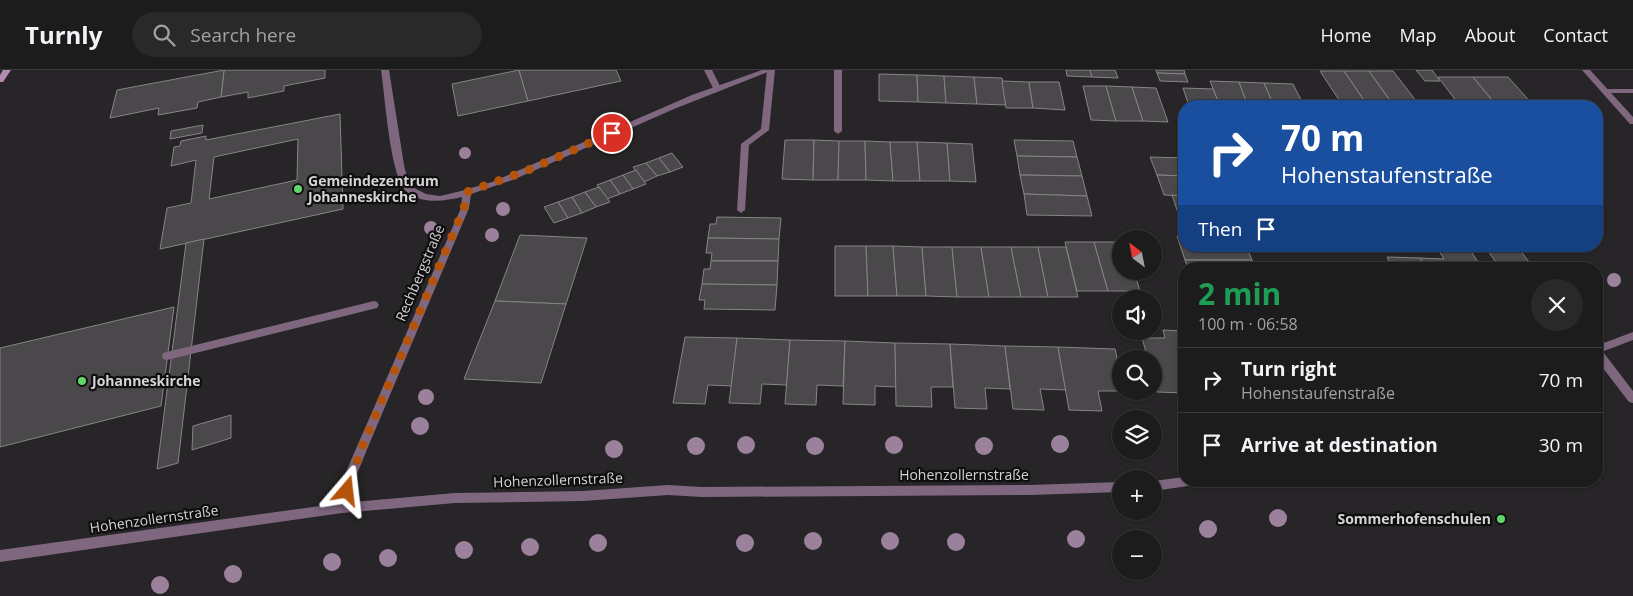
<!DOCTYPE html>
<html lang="en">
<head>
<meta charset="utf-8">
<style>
	body { margin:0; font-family:"Open Sans",sans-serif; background:#2a292a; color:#f1f3f6; height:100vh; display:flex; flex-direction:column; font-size:19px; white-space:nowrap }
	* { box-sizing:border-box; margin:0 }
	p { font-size:16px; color:#a0a1a4 }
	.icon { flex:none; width:28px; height:28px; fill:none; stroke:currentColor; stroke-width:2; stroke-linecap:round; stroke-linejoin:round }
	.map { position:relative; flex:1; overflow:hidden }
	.sheet { position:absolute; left:1178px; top:192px; width:425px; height:225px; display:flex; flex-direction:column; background:#1d1c1d; border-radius:20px; box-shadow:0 1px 4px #0004,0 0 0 1px #3b3a3b }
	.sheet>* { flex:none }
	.top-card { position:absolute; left:1178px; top:30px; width:425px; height:152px; border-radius:20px; box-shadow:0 1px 4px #0004,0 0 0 1px #3b3a3b; background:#1a4fa0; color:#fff; overflow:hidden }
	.needle { width:32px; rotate:328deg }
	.buttons { position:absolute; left:1112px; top:160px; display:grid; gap:10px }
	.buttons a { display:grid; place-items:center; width:50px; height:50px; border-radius:50%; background:#1d1c1d; box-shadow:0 1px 4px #0004,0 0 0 1px #3b3a3b; font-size:25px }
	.pin { position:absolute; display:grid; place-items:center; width:42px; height:42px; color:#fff; margin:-21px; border:2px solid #fff; border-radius:50%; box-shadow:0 1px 5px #0007 }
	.me { position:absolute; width:55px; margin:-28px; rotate:17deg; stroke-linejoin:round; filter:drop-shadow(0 0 4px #0008) }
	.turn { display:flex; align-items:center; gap:18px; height:105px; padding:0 20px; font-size:22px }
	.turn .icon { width:65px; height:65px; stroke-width:2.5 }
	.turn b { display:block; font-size:35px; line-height:42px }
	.then { display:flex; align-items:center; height:48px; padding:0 20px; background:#0003; gap:10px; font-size:19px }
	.round { display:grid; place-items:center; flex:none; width:52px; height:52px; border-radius:26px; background:#2a292a }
	.overview { display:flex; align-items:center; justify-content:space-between; height:85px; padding:0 20px }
	h1 { font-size:30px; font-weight:700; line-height:38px; color:#1e9e55 }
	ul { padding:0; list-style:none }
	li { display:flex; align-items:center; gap:15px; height:65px; padding:0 20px; border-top:1px solid #3b3a3b }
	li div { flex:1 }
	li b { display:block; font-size:19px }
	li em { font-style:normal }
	header { display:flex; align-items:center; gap:30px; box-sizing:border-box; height:70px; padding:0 25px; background:#1d1c1d; border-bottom:1px solid #3b3a3b }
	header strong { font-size:24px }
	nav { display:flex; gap:28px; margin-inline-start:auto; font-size:18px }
	.search { width:350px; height:45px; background:#2a292a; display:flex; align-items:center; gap:12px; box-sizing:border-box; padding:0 18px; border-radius:28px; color:#a0a1a4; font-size:19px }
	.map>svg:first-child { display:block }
</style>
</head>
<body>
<header>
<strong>Turnly</strong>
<div class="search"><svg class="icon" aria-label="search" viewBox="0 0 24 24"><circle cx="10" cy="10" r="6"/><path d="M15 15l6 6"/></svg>Search here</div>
<nav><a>Home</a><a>Map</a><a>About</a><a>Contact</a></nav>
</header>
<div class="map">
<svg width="1633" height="526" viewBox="0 0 1633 526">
	<rect width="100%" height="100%" fill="#272527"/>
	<g fill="#4a484a" stroke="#868486" fill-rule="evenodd">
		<path d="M 224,0 L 325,0 L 325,8 L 284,16 L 284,21 L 248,28 L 248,22 L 221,27 Z"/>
		<path d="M 224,0 L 221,27 L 198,32 L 197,38 L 158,45 L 159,38 L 110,48 L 117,20 Z"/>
		<path d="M 519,0 L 528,31 L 458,46 L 452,14 Z"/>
		<path d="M 519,0 L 616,0 L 621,11 L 528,31 Z"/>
		<path d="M 1066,0 L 1090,0 L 1092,7 L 1067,6 Z"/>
		<path d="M 1090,0 L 1115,0 L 1118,8 L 1092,7 Z"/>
		<path d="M 1156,0 L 1184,0 L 1185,4 L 1157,3 Z"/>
		<path d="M 1416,0 L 1432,0 L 1440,11 L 1425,11 Z"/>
		<path d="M 1320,1 L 1344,1 L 1368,36 L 1343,36 Z"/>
		<path d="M 1344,1 L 1369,1 L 1394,36 L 1368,36 Z"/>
		<path d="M 1369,1 L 1393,1 L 1420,36 L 1394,36 Z"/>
		<path d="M 1157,3 L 1185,4 L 1188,12 L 1160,11 Z"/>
		<path d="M 879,4 L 917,5 L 918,32 L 879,31 Z"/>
		<path d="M 917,5 L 944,6 L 946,33 L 918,32 Z"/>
		<path d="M 944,6 L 974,7 L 977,34 L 946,33 Z"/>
		<path d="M 974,7 L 1002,8 L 1006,35 L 977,34 Z"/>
		<path d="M 1438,7 L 1473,7 L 1497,36 L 1460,36 Z"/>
		<path d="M 1473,7 L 1508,7 L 1534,36 L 1497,36 Z"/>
		<path d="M 1002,11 L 1029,12 L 1033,38 L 1006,38 Z"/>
		<path d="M 1210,11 L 1239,12 L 1248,36 L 1220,36 Z"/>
		<path d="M 1029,12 L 1059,12 L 1065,40 L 1033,38 Z"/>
		<path d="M 1239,12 L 1264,13 L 1274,36 L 1248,36 Z"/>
		<path d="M 1264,13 L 1293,14 L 1304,36 L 1274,36 Z"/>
		<path d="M 1083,16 L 1106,16 L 1116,51 L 1091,50 Z"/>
		<path d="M 1106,16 L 1132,17 L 1143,51 L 1116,51 Z"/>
		<path d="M 1132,17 L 1156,18 L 1168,52 L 1143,51 Z"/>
		<path d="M 1183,18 L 1213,19 L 1220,36 L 1189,36 Z"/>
		<path d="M 340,44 L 343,139 L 160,179 L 167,138 L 191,133 L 196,90 L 171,96 L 174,77 L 180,76 L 181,71 L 206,66 L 206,70 ZM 298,69 L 297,110 L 209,129 L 214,87 Z"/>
		<path d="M 203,55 L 202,63 L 170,69 L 171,61 Z"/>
		<path d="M 785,70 L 814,70 L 813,110 L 782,109 Z"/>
		<path d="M 814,70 L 839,71 L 838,110 L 813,110 Z"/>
		<path d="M 1014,70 L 1073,71 L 1077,87 L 1017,86 Z"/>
		<path d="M 839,71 L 865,71 L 866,110 L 838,110 Z"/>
		<path d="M 865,71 L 890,72 L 893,111 L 866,110 Z"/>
		<path d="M 890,72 L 917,72 L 920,111 L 893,111 Z"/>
		<path d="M 917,72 L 947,73 L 950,111 L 920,111 Z"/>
		<path d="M 947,73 L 972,74 L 976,112 L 950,111 Z"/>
		<path d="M 672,83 L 683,97 L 670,102 L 659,88 Z"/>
		<path d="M 1017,86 L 1077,87 L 1082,106 L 1020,105 Z"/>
		<path d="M 1150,87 L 1184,88 L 1184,106 L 1157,105 Z"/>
		<path d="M 659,88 L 670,102 L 657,106 L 646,93 Z"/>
		<path d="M 646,93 L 657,106 L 644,112 L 633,97 Z"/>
		<path d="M 636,100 L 646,114 L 633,119 L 623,105 Z"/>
		<path d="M 623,105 L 633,119 L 620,124 L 610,110 Z"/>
		<path d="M 1020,105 L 1082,106 L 1087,126 L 1024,124 Z"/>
		<path d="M 1157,105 L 1184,106 L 1184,126 L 1164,125 Z"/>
		<path d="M 610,110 L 620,124 L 607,129 L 597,115 Z"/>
		<path d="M 599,117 L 610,132 L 596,137 L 585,122 Z"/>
		<path d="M 585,122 L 596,137 L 582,143 L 572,127 Z"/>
		<path d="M 1024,124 L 1087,126 L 1092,146 L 1027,145 Z"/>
		<path d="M 1172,125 L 1184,126 L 1184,146 L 1179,146 Z"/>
		<path d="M 572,127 L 582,143 L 568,148 L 558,132 Z"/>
		<path d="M 558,132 L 568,148 L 554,153 L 544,137 Z"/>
		<path d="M 717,147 L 781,148 L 779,169 L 708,168 L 710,154 L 716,154 Z"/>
		<path d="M 520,165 L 587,168 L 566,234 L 495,231 Z"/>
		<path d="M 1177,166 L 1184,166 L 1184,176 L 1246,176 L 1252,190 L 1185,190 Z"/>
		<path d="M 708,168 L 779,169 L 778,191 L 711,191 L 712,183 L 706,183 Z"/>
		<path d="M 204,169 L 178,393 L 157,399 L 186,173 Z"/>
		<path d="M 1065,172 L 1094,172 L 1108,221 L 1077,221 Z"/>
		<path d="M 1094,172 L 1121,172 L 1121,201 L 1134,201 L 1140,221 L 1108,221 Z"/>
		<path d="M 835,176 L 866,176 L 868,226 L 835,226 Z"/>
		<path d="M 866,176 L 893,176 L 897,226 L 868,226 Z"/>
		<path d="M 893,176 L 922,177 L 926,226 L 897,226 Z"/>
		<path d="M 1484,176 L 1517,176 L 1529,192 L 1496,192 Z"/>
		<path d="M 922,177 L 952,177 L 957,227 L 926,226 Z"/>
		<path d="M 952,177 L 981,177 L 989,227 L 957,227 Z"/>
		<path d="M 981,177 L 1011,177 L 1021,227 L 989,227 Z"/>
		<path d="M 1011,177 L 1038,177 L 1048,227 L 1021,227 Z"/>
		<path d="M 1038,177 L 1066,177 L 1078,227 L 1048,227 Z"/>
		<path d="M 1439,181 L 1471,181 L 1482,199 L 1426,199 L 1420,188 L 1444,189 Z"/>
		<path d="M 1387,187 L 1420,188 L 1426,199 L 1372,199 L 1368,192 L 1390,193 Z"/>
		<path d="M 1185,190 L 1252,190 L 1255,199 L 1188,199 Z"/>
		<path d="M 711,191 L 778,191 L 777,215 L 702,214 L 704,199 L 710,199 Z"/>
		<path d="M 1334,192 L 1368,192 L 1372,199 L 1337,199 Z"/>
		<path d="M 702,214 L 777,215 L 775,240 L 704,239 L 705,230 L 699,230 Z"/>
		<path d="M 495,231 L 566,234 L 541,313 L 464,309 Z"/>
		<path d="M 174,237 L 161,336 L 0,377 L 0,278 Z"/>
		<path d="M 1163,260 L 1184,261 L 1184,323 L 1157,322 L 1154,311 L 1154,289 L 1148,289 L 1142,268 L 1165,268 Z"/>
		<path d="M 685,267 L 737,268 L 732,316 L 708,315 L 705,334 L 673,333 Z"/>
		<path d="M 737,268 L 790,270 L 787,315 L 762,314 L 760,334 L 729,333 Z"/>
		<path d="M 790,270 L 845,271 L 843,316 L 817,315 L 816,335 L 785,334 Z"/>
		<path d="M 845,271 L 895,273 L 896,317 L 875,316 L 875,335 L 843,334 Z"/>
		<path d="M 895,273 L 950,274 L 953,317 L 931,317 L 932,337 L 896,336 Z"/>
		<path d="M 950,274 L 1005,276 L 1010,319 L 985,318 L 987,339 L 955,338 Z"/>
		<path d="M 1005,276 L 1058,277 L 1066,320 L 1040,319 L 1044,340 L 1013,339 Z"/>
		<path d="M 1058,277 L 1115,279 L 1121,306 L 1121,321 L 1125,321 L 1098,321 L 1102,341 L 1069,340 Z"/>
		<path d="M 231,345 L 231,368 L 192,380 L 193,356 Z"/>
	</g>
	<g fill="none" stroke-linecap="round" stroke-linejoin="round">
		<g fill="#7f6780" fill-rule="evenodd">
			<path d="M 704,0 L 712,0 L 721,18 L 720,20 L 714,20 Z"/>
			<path d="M 767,0 L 775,0 L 769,60 L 749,75 L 745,140 L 741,143 L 737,140 L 741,74 L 761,59 Z"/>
			<path d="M 834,0 L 842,0 L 842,61 L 838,64 L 834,61 Z"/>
			<rect x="1603" y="19" width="30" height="4"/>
			<path d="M 1596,277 L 1600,278 L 1633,321 L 1633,333 L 1629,332 L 1596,289 Z"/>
		</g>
		<path fill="#7f6780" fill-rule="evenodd" d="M 374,231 L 377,232 L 379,235 L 377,238 L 167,290 L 163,289 L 162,286 L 163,283 L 167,282 Z"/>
		<g fill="#7f6780" fill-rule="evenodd">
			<path d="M 381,0 L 389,0 L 404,95 L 407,107 L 412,117 L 426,124 L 440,126 L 461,121 L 492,112 L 692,25 L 762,0 L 773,0 L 674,39 L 515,109 L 471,124 L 469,138 L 368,377 L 357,404 L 348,438 L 346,442 L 342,443 L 338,442 L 336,438 L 345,404 L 461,138 L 462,127 C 444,131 422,135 406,121 C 390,106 385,25 381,0 Z"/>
			<path d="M 1582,0 L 1590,0 L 1633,47 L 1633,54 L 1630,54 Z"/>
		</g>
		<g fill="#7f6780" fill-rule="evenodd">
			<path d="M 1633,262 L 1633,270 L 1596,284 L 1596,276 Z"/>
			<path d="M 1184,407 L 1184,411 L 1196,411 L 1194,415 L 1154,421 L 1154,411 Z"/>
			<path d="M 1121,412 L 1121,422 L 1030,425 L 702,427 L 668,425 L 583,431 L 455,433 L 342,443 L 0,492 L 0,480 L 342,433 L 455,423 L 583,421 L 668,415 L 702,417 L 1030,415 Z"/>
		</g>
		<path fill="#b38cb4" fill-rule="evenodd" d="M 3,0 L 11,0 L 3,12 L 0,12 L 0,5 Z"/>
	</g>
	<g fill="#9b819c">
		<circle cx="465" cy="83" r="6"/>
		<circle cx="503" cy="139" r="7"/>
		<circle cx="431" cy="158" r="7"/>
		<circle cx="492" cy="165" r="7"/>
		<circle cx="1614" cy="210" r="7"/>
		<circle cx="426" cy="327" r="8"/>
		<circle cx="420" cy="356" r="9"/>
		<circle cx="1060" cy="374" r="9"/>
		<circle cx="746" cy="375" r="9"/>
		<circle cx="894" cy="375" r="9"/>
		<circle cx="696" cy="376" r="9"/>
		<circle cx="815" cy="376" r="9"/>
		<circle cx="984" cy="376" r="9"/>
		<circle cx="614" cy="379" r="9"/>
		<circle cx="1278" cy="448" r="9"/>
		<circle cx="1208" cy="459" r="9"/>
		<circle cx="1076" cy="469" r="9"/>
		<circle cx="813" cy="471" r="9"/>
		<circle cx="890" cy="471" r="9"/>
		<circle cx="956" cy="472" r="9"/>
		<circle cx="598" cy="473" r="9"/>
		<circle cx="745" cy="473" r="9"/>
		<circle cx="530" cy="477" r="9"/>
		<circle cx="464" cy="480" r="9"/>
		<circle cx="388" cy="488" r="9"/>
		<circle cx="332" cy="492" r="9"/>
		<circle cx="233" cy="504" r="9"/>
		<circle cx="160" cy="515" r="9"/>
	</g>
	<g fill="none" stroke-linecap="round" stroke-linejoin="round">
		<path stroke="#b45309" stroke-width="9" stroke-dasharray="0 16.2" d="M 347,421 L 362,377 L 464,138 L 467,122 L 526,101 L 612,63"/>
	</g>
	<g fill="#61d56a" stroke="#0f0e0f" stroke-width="2">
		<circle cx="298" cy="119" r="5"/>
		<circle cx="82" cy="311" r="5"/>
		<circle cx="1501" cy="449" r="5"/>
	</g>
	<g text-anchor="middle" stroke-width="4.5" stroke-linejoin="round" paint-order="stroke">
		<g font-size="14" font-weight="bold" fill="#d5d3d5" stroke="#0f0e0f" text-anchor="start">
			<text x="308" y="116">Gemeindezentrum<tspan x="308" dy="16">Johanneskirche</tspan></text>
			<text x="92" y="316">Johanneskirche</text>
			<text x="1491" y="454" text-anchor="end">Sommerhofenschulen</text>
		</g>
		<g font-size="14" fill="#d5d3d5" stroke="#0f0e0f">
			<text transform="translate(420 203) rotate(-67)" y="5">Rechbergstraße</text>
			<text x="964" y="410">Hohenzollernstraße</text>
			<text transform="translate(558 410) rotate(-2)" y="5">Hohenzollernstraße</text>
			<text transform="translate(154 449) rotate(-8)" y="5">Hohenzollernstraße</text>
		</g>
	</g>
</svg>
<div class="buttons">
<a><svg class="needle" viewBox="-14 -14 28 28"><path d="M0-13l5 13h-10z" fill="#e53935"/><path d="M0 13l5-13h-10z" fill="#a0a1a4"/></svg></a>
<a><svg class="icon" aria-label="sound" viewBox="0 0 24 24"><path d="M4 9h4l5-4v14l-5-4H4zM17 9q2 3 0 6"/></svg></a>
<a><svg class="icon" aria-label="search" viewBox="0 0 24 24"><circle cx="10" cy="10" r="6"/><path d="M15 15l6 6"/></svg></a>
<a><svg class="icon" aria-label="layers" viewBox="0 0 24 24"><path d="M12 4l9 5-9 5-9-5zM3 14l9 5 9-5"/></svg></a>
<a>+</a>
<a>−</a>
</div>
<div class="pin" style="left:612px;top:63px;background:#d93025"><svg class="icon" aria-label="arrive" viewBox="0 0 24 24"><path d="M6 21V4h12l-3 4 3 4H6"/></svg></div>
<svg class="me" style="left:347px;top:421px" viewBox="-20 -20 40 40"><path d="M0-17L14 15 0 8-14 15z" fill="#b45309" stroke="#fff" stroke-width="4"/></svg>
<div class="top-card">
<div class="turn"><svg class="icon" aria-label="right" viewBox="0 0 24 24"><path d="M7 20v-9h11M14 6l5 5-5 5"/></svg><div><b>70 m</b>Hohenstaufenstraße</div></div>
<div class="then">Then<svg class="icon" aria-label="arrive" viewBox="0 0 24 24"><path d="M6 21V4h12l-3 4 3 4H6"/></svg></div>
</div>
<section class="sheet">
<div class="overview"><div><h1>2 min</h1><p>100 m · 06:58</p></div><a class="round"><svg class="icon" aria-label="close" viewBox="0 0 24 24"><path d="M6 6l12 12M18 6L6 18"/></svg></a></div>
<ul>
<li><svg class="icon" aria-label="right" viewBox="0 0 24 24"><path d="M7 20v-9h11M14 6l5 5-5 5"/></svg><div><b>Turn right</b><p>Hohenstaufenstraße</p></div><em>70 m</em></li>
<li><svg class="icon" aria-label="arrive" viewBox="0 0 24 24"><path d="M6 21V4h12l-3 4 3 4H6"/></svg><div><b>Arrive at destination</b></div><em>30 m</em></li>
</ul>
</section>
</div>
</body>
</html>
